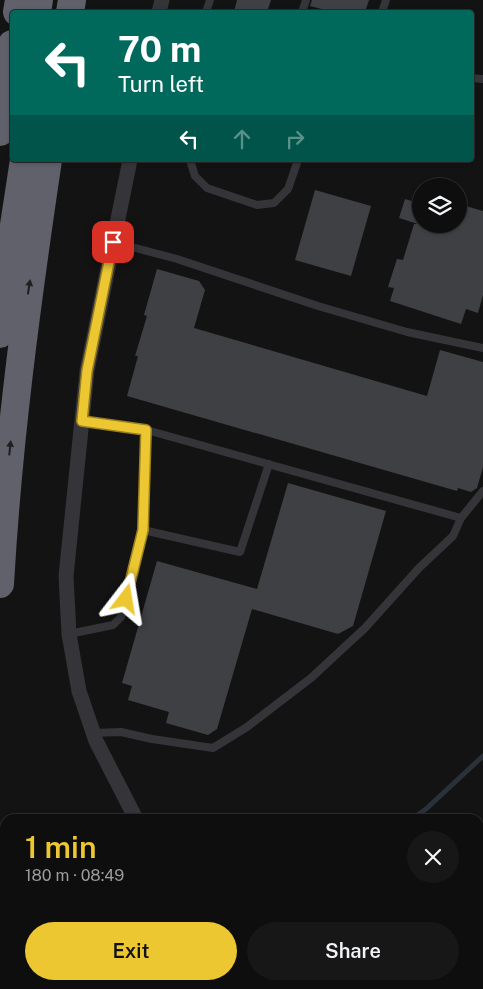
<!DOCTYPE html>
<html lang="en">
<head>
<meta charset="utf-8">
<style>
	body { margin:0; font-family:"Public Sans",sans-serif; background:#171718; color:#f1f3f6; height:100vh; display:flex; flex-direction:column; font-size:19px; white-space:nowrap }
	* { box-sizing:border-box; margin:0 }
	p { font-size:16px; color:#9b9c9e }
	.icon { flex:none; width:28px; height:28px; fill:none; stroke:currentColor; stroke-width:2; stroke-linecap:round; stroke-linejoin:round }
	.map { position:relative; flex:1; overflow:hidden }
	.panel { position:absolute; left:0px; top:814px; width:484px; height:176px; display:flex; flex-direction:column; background:#0e0e0f; border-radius:15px 15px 0 0; box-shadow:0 1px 4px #0004,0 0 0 1px #2e2e2f }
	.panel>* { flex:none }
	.hud { position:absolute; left:10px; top:10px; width:464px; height:152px; border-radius:5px; box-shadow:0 1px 4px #0004,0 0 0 1px #2e2e2f; background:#00695c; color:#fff; overflow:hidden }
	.fabs { position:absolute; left:412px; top:178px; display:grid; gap:10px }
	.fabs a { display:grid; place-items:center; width:55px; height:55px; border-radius:50%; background:#0e0e0f; box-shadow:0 1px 4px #0004,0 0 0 1px #2e2e2f; font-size:25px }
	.pin { position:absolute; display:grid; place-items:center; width:42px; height:42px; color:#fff; margin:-21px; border-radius:10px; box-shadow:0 2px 8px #0006 }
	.me { position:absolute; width:55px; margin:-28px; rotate:14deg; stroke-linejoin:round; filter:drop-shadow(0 0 4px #0008) }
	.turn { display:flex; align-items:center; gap:18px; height:105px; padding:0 25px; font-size:22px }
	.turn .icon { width:65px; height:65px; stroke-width:2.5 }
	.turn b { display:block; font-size:35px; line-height:42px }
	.lanes { display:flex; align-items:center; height:48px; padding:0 25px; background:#0003; justify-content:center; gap:25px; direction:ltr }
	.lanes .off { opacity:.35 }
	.round { display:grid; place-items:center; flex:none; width:52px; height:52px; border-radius:26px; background:#171718 }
	.head { display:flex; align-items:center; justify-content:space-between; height:85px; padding:0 25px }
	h1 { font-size:30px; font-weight:600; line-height:38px; color:#edc732 }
	.cta { display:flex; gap:10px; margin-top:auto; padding:10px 25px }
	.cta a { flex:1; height:58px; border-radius:30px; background:#edc732; color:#111; font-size:20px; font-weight:600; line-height:58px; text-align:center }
	.cta a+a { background:#171718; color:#f1f3f6 }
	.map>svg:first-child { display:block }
</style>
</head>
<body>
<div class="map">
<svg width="483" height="989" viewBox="0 0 483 989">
	<rect width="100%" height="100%" fill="#131314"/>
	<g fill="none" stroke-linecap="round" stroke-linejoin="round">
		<g stroke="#2b3139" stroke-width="5">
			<path d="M 412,819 L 426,809 L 483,756"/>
			<path d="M 133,989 L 142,985"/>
		</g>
	</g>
	<g fill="#3f4044">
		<path d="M 237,0 L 271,0 L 267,12 L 234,12 Z"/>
		<path d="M 312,0 L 369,0 L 365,12 L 333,12 L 310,6 Z"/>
		<path d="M 315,190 L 371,206 L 351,276 L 295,260 Z"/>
		<path d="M 405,199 L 421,204 L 421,224 L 459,224 L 459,204 L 483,211 L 483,295 L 478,313 L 466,309 L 461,324 L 390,301 L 394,288 L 388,287 L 397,259 L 403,260 L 414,224 L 418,224 L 399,218 Z"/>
		<path d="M 157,269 L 199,281 L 205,290 L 194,328 L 427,396 L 440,350 L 483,362 L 483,467 L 477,488 L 471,492 L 458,488 L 457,491 L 127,396 L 138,356 L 135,356 L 147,316 L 144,315 Z"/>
		<path d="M 288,483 L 386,511 L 353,626 L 338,634 L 252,609 L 217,729 L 208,735 L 166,723 L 169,712 L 128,700 L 132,686 L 122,683 L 157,561 L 257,589 Z"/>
	</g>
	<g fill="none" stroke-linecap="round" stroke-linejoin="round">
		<g stroke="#343439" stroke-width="8">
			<path d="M 206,12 L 210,0"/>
			<path d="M 302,12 L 306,0"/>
			<path d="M 382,12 L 386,0"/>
			<path d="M 471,78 L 483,79"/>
			<path d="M 190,160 L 195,176 L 207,188 L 257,205 L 274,203 L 288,189 L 298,160"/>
			<path d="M 113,242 L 177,259 L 318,306 L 407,332 L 483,348"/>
			<path d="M 82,421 L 136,427 L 461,518 L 483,491"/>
			<path d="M 143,530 L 240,552 L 269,464"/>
			<path d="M 69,634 L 113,625 L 121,617 L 143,530 L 146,430"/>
			<path d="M 93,733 L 121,732 L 152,739 L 213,748 L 247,727 L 311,678 L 365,628 L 419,568 L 453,536 L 461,518"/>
		</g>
		<g stroke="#343439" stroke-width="15">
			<path d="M 159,12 L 162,0"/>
			<path d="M 130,160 L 87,371 L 66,576 L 69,634 L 79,691 L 96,741 L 136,819"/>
			<path d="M 230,985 L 232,989"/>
		</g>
		<g stroke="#60616a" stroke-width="28">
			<path d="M 17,12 L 19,0"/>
			<path d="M 37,12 L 39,0"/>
			<path d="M 70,12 L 72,0"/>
			<path d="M 0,132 L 12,44"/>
			<path d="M 0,334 L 10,251 L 24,160"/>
			<path d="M 0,584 C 8,442 27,301 48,160"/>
		</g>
	</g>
	<defs><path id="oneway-solid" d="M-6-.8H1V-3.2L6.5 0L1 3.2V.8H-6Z" transform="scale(1.25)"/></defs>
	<g fill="#1e1f21">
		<use href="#oneway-solid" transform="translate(29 287) rotate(-81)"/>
		<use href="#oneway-solid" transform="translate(10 448) rotate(-84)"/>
	</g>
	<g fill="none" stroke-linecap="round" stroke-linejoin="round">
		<defs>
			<path id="route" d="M 113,242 L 87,371 L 82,421 L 146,430 L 143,530 L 126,599"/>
		</defs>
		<use href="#route" stroke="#9a8120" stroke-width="12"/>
		<use href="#route" stroke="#edc732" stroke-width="9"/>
	</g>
</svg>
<div class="fabs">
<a><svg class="icon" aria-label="layers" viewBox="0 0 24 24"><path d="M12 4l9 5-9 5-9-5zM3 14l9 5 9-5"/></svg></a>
</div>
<div class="pin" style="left:113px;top:242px;background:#d93025"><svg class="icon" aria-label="arrive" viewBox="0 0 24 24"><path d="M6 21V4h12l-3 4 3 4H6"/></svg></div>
<svg class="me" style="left:126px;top:599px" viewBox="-20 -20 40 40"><path d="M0-17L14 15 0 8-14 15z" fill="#edc732" stroke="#fff" stroke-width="4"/></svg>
<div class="hud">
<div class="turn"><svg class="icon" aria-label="left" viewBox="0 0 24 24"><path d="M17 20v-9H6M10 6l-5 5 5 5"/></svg><div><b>70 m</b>Turn left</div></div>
<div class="lanes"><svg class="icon" aria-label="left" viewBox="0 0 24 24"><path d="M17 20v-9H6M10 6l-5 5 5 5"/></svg><svg class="icon off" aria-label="ahead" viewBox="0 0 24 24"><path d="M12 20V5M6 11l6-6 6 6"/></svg><svg class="icon off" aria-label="right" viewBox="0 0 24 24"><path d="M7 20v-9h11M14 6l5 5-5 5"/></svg></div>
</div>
<section class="panel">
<div class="head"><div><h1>1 min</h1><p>180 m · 08:49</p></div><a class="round"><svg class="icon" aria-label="close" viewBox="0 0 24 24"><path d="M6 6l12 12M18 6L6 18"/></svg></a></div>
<div class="cta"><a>Exit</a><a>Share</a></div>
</section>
</div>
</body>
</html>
